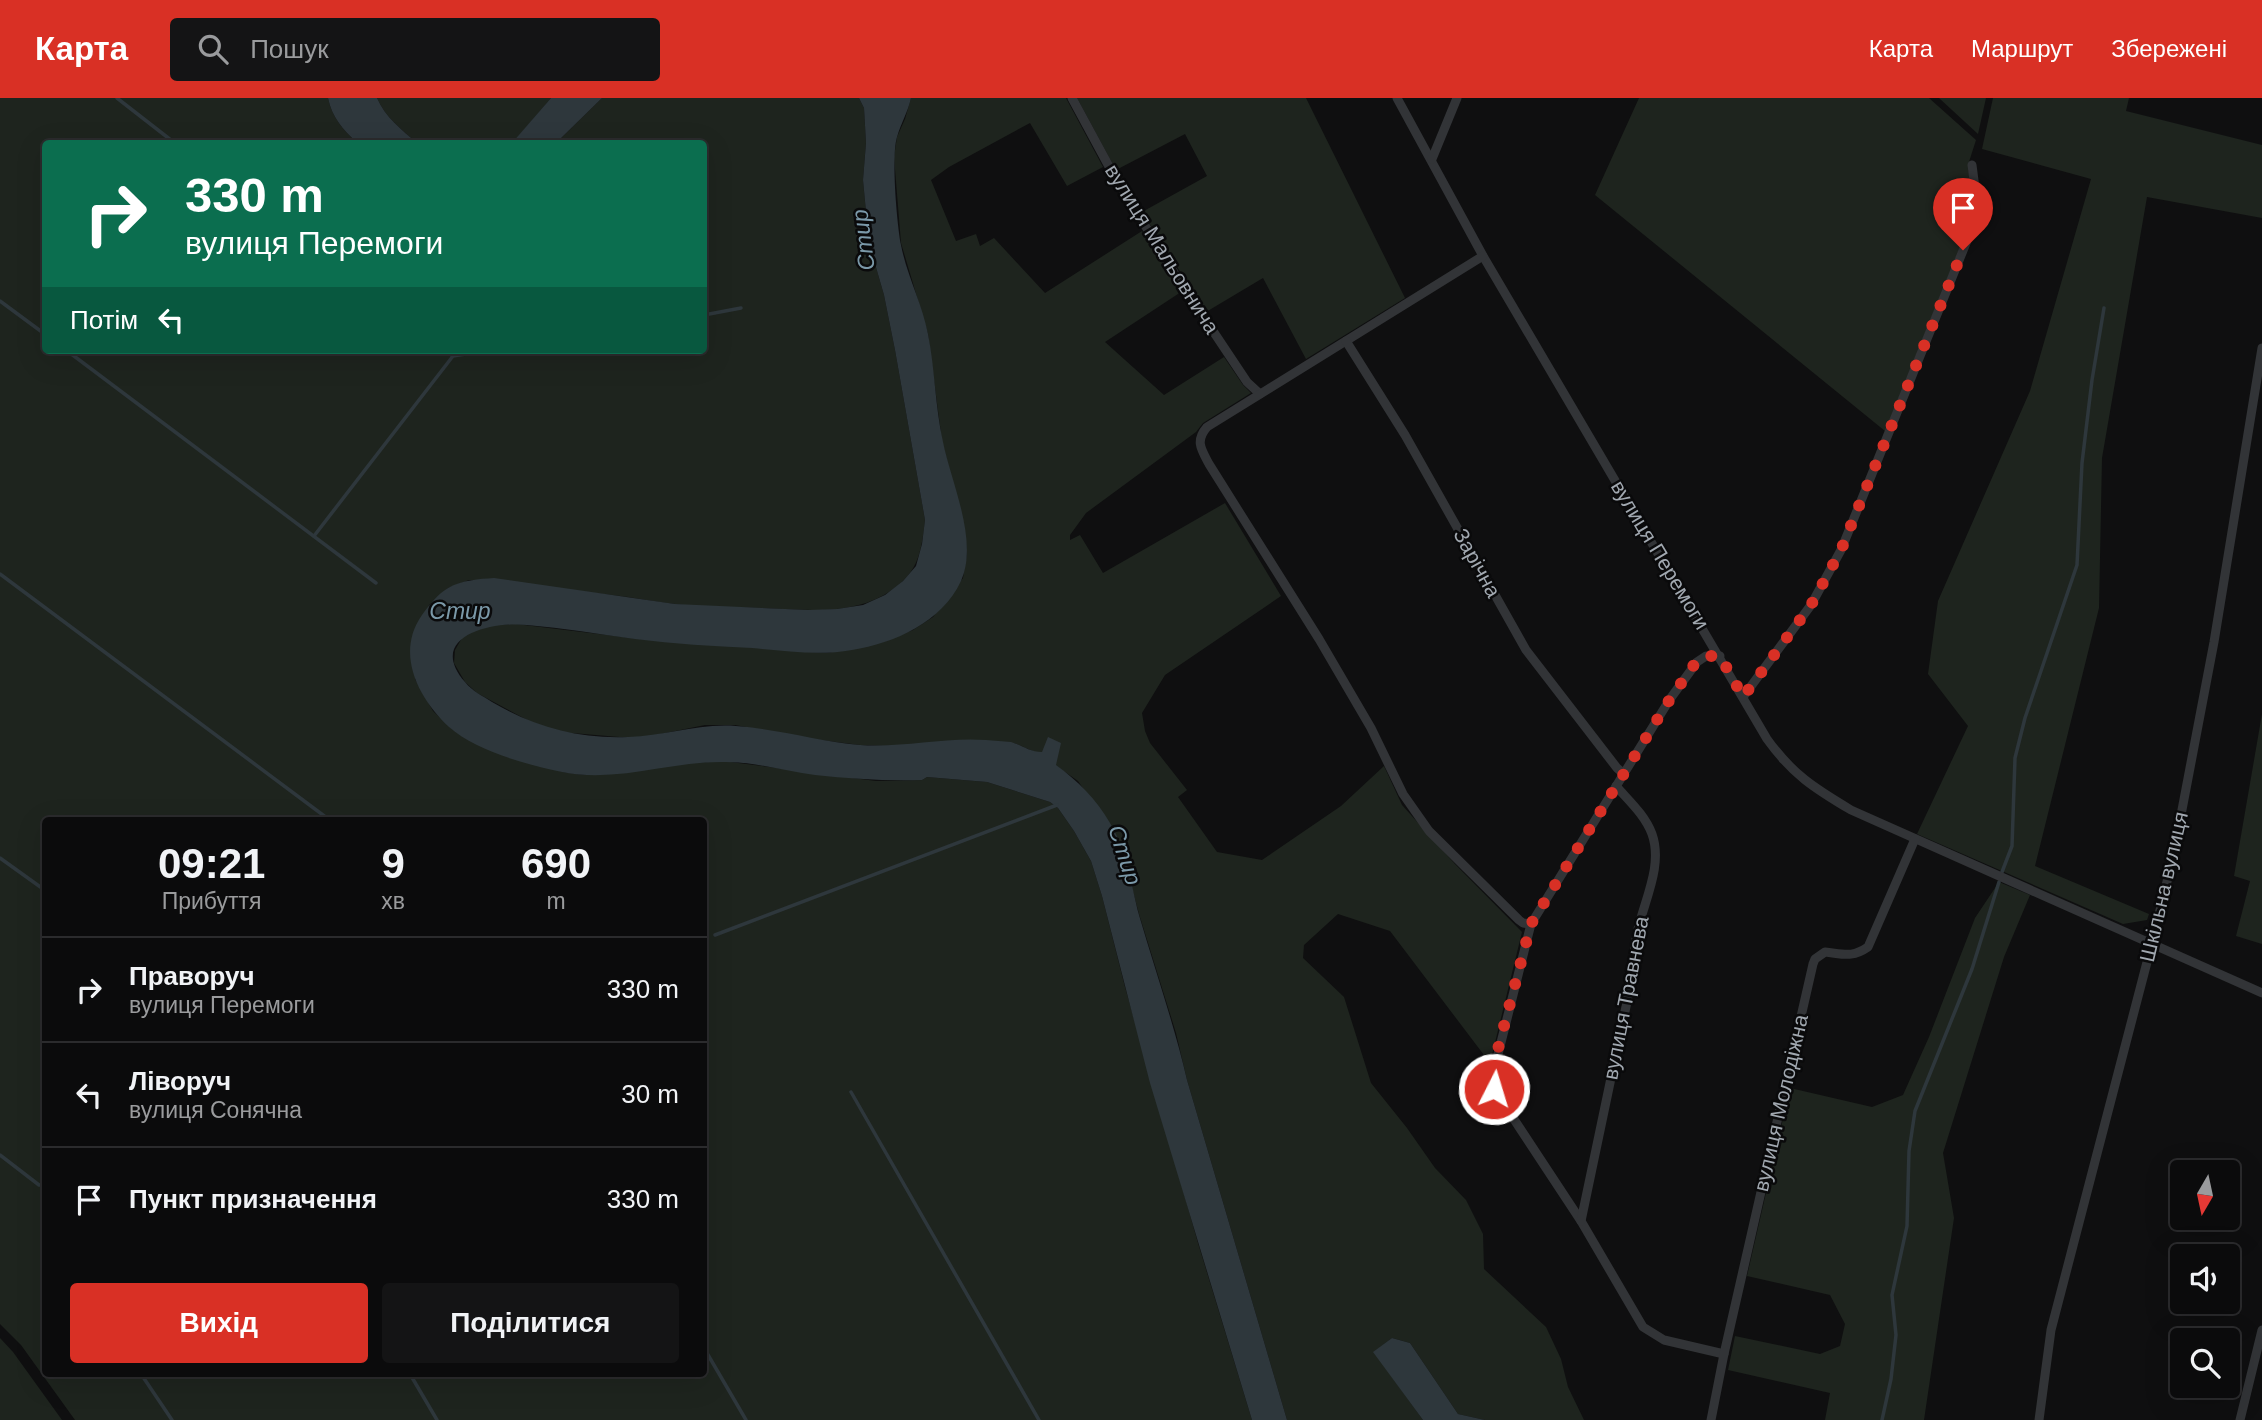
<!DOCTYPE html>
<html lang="uk">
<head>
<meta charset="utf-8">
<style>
	body { margin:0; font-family:Arial,sans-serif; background:#141415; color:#f1f3f6; height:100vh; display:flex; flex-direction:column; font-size:26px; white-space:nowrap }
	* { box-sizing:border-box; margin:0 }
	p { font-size:23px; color:#9a9b9d }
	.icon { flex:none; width:38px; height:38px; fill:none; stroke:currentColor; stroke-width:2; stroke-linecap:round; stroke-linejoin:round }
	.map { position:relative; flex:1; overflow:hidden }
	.details { position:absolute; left:42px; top:719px; width:665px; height:560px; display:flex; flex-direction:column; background:#0b0b0c; border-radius:7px; box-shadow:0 7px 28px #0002,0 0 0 2px #2b2b2d }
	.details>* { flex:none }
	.guide { position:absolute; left:42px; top:42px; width:665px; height:214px; border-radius:7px; box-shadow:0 7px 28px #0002,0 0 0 2px #2b2b2d; background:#0b6e4f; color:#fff; overflow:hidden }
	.needle { width:46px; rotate:189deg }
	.controls { position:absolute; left:2170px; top:1062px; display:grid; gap:14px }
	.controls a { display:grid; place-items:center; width:70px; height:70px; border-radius:7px; background:#0b0b0c; box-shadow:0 7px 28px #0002,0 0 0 2px #2b2b2d; font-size:35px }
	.pin { position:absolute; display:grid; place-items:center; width:60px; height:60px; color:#fff; margin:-72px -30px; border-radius:50% 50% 50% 0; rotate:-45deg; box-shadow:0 0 7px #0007 }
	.pin .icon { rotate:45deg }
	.me { position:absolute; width:77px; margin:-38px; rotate:5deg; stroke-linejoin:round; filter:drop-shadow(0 0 5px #0008) }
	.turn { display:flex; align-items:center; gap:24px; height:147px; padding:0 28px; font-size:32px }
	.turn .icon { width:91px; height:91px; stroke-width:2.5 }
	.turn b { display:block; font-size:49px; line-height:60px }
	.then { display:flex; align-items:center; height:66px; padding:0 28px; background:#0003; gap:14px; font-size:26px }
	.eta { display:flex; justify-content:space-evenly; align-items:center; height:119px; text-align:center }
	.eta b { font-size:42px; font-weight:800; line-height:49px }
	.action { display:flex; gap:14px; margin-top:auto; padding:14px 28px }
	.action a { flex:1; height:80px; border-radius:7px; background:#d93025; color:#fff; font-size:28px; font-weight:800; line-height:80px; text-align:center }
	.action a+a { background:#141415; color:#f1f3f6 }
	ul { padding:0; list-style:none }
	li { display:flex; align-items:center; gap:21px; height:105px; padding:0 28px; border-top:2px solid #2b2b2d }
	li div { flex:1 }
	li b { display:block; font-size:26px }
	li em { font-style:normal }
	header { display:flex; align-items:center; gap:42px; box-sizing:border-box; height:98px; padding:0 35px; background:#d93025; color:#fff }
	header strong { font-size:33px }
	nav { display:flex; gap:38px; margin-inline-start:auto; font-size:24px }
	.search { width:490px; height:63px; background:#141415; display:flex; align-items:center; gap:18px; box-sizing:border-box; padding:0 24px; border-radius:7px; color:#9a9b9d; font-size:26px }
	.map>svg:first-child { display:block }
</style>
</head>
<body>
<header>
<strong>Карта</strong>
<div class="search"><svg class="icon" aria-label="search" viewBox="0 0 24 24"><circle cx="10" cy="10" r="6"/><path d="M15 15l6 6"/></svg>Пошук</div>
<nav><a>Карта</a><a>Маршрут</a><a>Збережені</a></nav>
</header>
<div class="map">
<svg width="2262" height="1322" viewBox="0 0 2262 1322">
	<rect width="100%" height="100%" fill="#0f0f10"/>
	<g fill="#1e241e" fill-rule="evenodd">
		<path d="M 0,0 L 328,0 C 332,20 343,31 357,45 L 46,46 L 46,252 L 704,252 L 704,46 L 556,45 L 602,0 L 859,0 L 864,10 L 866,45 L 863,82 L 869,145 L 884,197 L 895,252 L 925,422 C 921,457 918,477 884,497 C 849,517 804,512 765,510 C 735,509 705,510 675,506 C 654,504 633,499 612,497 C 564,491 517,487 469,482 L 448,490 L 429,507 L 415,581 L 433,613 L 452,631 L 495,654 L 563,674 L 583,677 L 691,665 L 723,663 L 876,683 L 922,682 L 927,679 L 987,684 L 1050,704 L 1058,710 L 1074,733 L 1091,763 L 1102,798 L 1125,889 L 1198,1145 L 1252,1322 L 75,1322 L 21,1247 L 0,1226 ZM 46,723 L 704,723 L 704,1276 L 46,1276 Z"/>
		<path d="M 377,0 L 551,0 L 512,46 L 417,45 C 402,32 385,19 377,0 Z"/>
		<path d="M 911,0 L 1066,0 L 1103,69 L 1067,88 L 1030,25 L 949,69 L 931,82 L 956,143 L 976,136 L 980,148 L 994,140 L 1045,195 L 1142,133 L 1181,194 L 1105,244 L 1164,297 L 1224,259 L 1243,287 L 1251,295 L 1203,325 L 1196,334 L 1086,415 L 1070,437 L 1070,442 L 1080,437 L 1103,475 L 1225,405 L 1281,498 L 1165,577 L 1142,615 L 1145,633 L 1150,645 L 1187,692 L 1178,699 L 1217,754 L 1262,762 L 1341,708 L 1384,668 L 1402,707 L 1455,766 L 1522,834 L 1490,965 L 1390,833 L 1338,816 L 1304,847 L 1303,860 L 1344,899 L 1371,985 L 1407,1030 L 1435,1070 L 1466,1102 L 1483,1136 L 1484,1171 L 1546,1229 L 1561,1261 L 1568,1289 L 1584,1322 L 1485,1322 L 1458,1316 L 1410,1245 L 1392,1240 L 1374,1254 L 1423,1322 L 1287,1322 L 1187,982 L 1176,935 L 1139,816 L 1120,745 L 1078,683 L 1055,667 L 1042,654 L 1035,654 L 1014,645 L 891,648 L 860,647 L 812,641 L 735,627 L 705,627 L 646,639 L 619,639 L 560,634 L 531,624 L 477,595 L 465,584 L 454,565 L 455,552 L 462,540 L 476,531 L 493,527 L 516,526 L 640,541 L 827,555 L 883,544 L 913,532 L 933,519 L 963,480 L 967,456 L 964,428 L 942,343 L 928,236 L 901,145 L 894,59 L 897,39 L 905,21 Z"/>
		<path d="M 1077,0 L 1306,0 L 1405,200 L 1306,261 L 1263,180 L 1206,214 L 1142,114 L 1207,78 L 1185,36 L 1116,72 Z"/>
		<path d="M 1639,0 L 1929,0 L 1976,42 L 1968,67 L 1974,113 L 1969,127 L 1885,333 L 1595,97 Z"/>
		<path d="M 1939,0 L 1986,0 L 1978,36 Z"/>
		<path d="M 1993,0 L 2129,0 L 2126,13 L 2262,47 L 2262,120 L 2147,99 L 2102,360 L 2099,510 L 2035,768 L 2149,816 L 2147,822 L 2123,826 L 1917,736 L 1968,628 L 1928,576 L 1938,503 L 2030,293 L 2091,81 L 1982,51 Z"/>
		<path d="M 2262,616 L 2262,846 L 2236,838 L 2250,783 L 2234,778 Z"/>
		<path d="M 1999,784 L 2030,797 L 2004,859 L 1943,1055 L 1954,1120 L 1924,1322 L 1825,1322 L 1830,1295 L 1728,1272 L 1735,1238 L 1820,1256 L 1840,1248 L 1845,1226 L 1830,1197 L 1747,1178 L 1790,990 L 1872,1009 L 1903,997 L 1929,939 L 1975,820 Z"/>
		<path d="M 0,1240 L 13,1254 L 62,1322 L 0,1322 Z"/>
	</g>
	<g fill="#2e373c">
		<path d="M 328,0 L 377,0 C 385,19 402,32 417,45 L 357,45 C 343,31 332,20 328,0 Z"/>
		<path d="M 551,0 L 602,0 L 556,45 L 512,45 Z"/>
		<path d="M 859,0 L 911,0 C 908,14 901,25 897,39 C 891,59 897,126 901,147 C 907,178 922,205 928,236 C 935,271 935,308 943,344 C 951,384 979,443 961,483 C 942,524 895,545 852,552 C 820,558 785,553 752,550 C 713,548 674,546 635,541 C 599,536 563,530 527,527 C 493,523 425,538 465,584 C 472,593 483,598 492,604 C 535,629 578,641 628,639 C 665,638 699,625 736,628 C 778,631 818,643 860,647 C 902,650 944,639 986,642 C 994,643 1003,643 1011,644 C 1022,647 1030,654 1042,654 L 1048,639 L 1061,645 L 1056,667 C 1078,683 1096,701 1110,725 C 1127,753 1131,786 1139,817 C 1155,872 1174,926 1187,982 L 1287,1322 L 1252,1322 L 1150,985 L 1102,798 L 1091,763 L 1074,733 L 1058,710 L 1050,704 L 987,684 L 927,679 L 922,682 C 886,683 851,681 815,677 C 784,673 752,663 721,664 C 667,664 616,685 562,674 C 528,667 476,653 449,629 C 418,600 395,555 422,517 C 429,507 438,496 448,490 C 462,482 479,481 494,480 L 675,506 L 808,512 L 837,511 L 863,507 L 885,497 L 903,483 L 916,468 L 922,446 L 925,422 L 895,252 L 884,197 L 869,145 L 863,82 L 866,45 L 864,10 Z"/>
		<path d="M 1392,1240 L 1410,1245 L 1458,1316 L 1485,1322 L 1423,1322 L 1373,1254 Z"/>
	</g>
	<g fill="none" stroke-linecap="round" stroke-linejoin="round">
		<g stroke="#2e373c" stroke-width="3.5">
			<path d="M 117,0 L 176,46"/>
			<path d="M 0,203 L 46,237"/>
			<path d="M 704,217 L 741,210"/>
			<path d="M 66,252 L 376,485"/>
			<path d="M 445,252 L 453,258"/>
			<path d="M 314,438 L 453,258 L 491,252"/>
			<path d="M 0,476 L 331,723"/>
			<path d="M 0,760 L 46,793"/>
			<path d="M 2002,774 L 2012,748 L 2015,660 L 2025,620 L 2077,467 L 2082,365 L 2092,282 L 2104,210"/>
			<path d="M 715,837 L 1057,707"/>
			<path d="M 704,841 L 705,840"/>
			<path d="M 851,994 L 1039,1322"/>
			<path d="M 0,1057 L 39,1087 L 46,1087"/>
			<path d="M 704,1250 L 746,1322"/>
			<path d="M 141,1276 L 172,1322"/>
			<path d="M 410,1276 L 437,1322"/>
			<path d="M 1882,1322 L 1891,1281 L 1896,1237 L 1892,1197 L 1907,1128 L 1909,1053 L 1915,1013 L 1972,871 L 1999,784"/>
		</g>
		<g stroke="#323437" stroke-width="9">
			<path d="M 1072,0 L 1112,74 L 1175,176 L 1247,284 L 1260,296"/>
			<path d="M 1397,0 L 1483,158 L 1767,641 C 1792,676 1814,690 1851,712 L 2262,895"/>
			<path d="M 1432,61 L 1457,0"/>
			<path d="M 1483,158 L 1207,329 C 1195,343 1201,351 1209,366 L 1319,541 L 1371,630 L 1403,696 L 1429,733 L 1519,822 L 1523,825 L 1531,826"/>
			<path d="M 1346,243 L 1405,337 L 1526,552 L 1617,670 L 1624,676"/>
			<path d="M 1720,558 L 1706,558 L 1697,564 L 1670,601 L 1531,826 L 1492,980 L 1494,991 L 1581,1123 L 1643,1229 L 1664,1242 L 1724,1256"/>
			<path d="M 1743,599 L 1811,507 L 1841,452 L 1973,128 L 1978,113 L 1972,67"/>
			<path d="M 1581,1123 L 1632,880 C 1633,863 1634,847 1638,831 C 1645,801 1663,767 1652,736 C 1645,717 1629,703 1616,688"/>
			<path d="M 1711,1322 L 1724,1256 L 1813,866 L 1815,861 L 1825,854 C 1844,856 1852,860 1868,849 L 1915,741"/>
			<path d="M 2039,1322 L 2051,1232 L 2152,845 L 2173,759 L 2214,544 L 2262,250"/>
			<path d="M 2240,1322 L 2262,1232"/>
		</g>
	</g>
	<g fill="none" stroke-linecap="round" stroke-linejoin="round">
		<path stroke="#d93025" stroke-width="12" stroke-dasharray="0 21.6" d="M 1494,991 L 1492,980 L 1494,966 L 1531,826 L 1670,601 L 1696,564 L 1706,558 L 1720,558 L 1743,599 L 1811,507 L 1841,452 L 1963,152"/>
	</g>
	<g text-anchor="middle" stroke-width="5" stroke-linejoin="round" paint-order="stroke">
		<g font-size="21" fill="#a1a8b0" stroke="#0a0a0b">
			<text transform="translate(1162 151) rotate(58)" y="7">вулиця Мальовнича</text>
			<text transform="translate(1660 457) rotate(59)" y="7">вулиця Перемоги</text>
			<text transform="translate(1477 465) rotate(61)" y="7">Зарічна</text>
			<text transform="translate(2164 789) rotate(-77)" y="7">Шкільна вулиця</text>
			<text transform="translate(1626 900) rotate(-79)" y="7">вулиця Травнева</text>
			<text transform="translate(1781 1005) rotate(-77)" y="7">вулиця Молодіжна</text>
		</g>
		<g font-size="23" font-style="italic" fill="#7b99a9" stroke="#0a0a0b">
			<text transform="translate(863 142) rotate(-97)" y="8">Стир</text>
			<text x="460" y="521">Стир</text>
			<text transform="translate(1125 757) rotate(72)" y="8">Стир</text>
		</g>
	</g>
</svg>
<div class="controls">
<a><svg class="needle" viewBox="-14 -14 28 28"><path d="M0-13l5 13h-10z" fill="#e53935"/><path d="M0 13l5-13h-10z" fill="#9a9b9d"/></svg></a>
<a><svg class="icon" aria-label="sound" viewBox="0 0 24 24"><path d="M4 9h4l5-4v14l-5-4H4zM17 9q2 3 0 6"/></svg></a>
<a><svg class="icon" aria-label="search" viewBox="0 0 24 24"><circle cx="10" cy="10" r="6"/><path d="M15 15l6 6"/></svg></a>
</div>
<div class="pin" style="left:1963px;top:152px;background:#d93025"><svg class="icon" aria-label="arrive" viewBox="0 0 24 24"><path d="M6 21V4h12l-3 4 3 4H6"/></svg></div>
<svg class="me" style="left:1494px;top:991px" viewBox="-20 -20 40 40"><circle r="17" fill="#d93025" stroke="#fff" stroke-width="3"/><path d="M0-11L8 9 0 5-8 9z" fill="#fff"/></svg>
<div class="guide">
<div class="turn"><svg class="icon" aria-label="right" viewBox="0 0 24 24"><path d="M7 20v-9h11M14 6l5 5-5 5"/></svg><div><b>330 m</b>вулиця Перемоги</div></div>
<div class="then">Потім<svg class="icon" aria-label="left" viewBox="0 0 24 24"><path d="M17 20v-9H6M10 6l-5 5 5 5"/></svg></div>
</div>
<section class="details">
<div class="eta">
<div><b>09:21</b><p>Прибуття</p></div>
<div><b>9</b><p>хв</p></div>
<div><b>690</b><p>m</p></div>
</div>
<ul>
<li><svg class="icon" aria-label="right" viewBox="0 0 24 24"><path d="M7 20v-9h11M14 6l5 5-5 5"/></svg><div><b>Праворуч</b><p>вулиця Перемоги</p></div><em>330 m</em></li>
<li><svg class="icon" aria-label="left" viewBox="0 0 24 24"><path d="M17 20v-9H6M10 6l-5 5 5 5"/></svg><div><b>Ліворуч</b><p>вулиця Сонячна</p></div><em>30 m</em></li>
<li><svg class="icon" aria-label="arrive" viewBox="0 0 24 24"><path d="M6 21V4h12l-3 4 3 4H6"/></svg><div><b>Пункт призначення</b></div><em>330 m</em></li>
</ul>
<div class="action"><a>Вихід</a><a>Поділитися</a></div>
</section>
</div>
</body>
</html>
